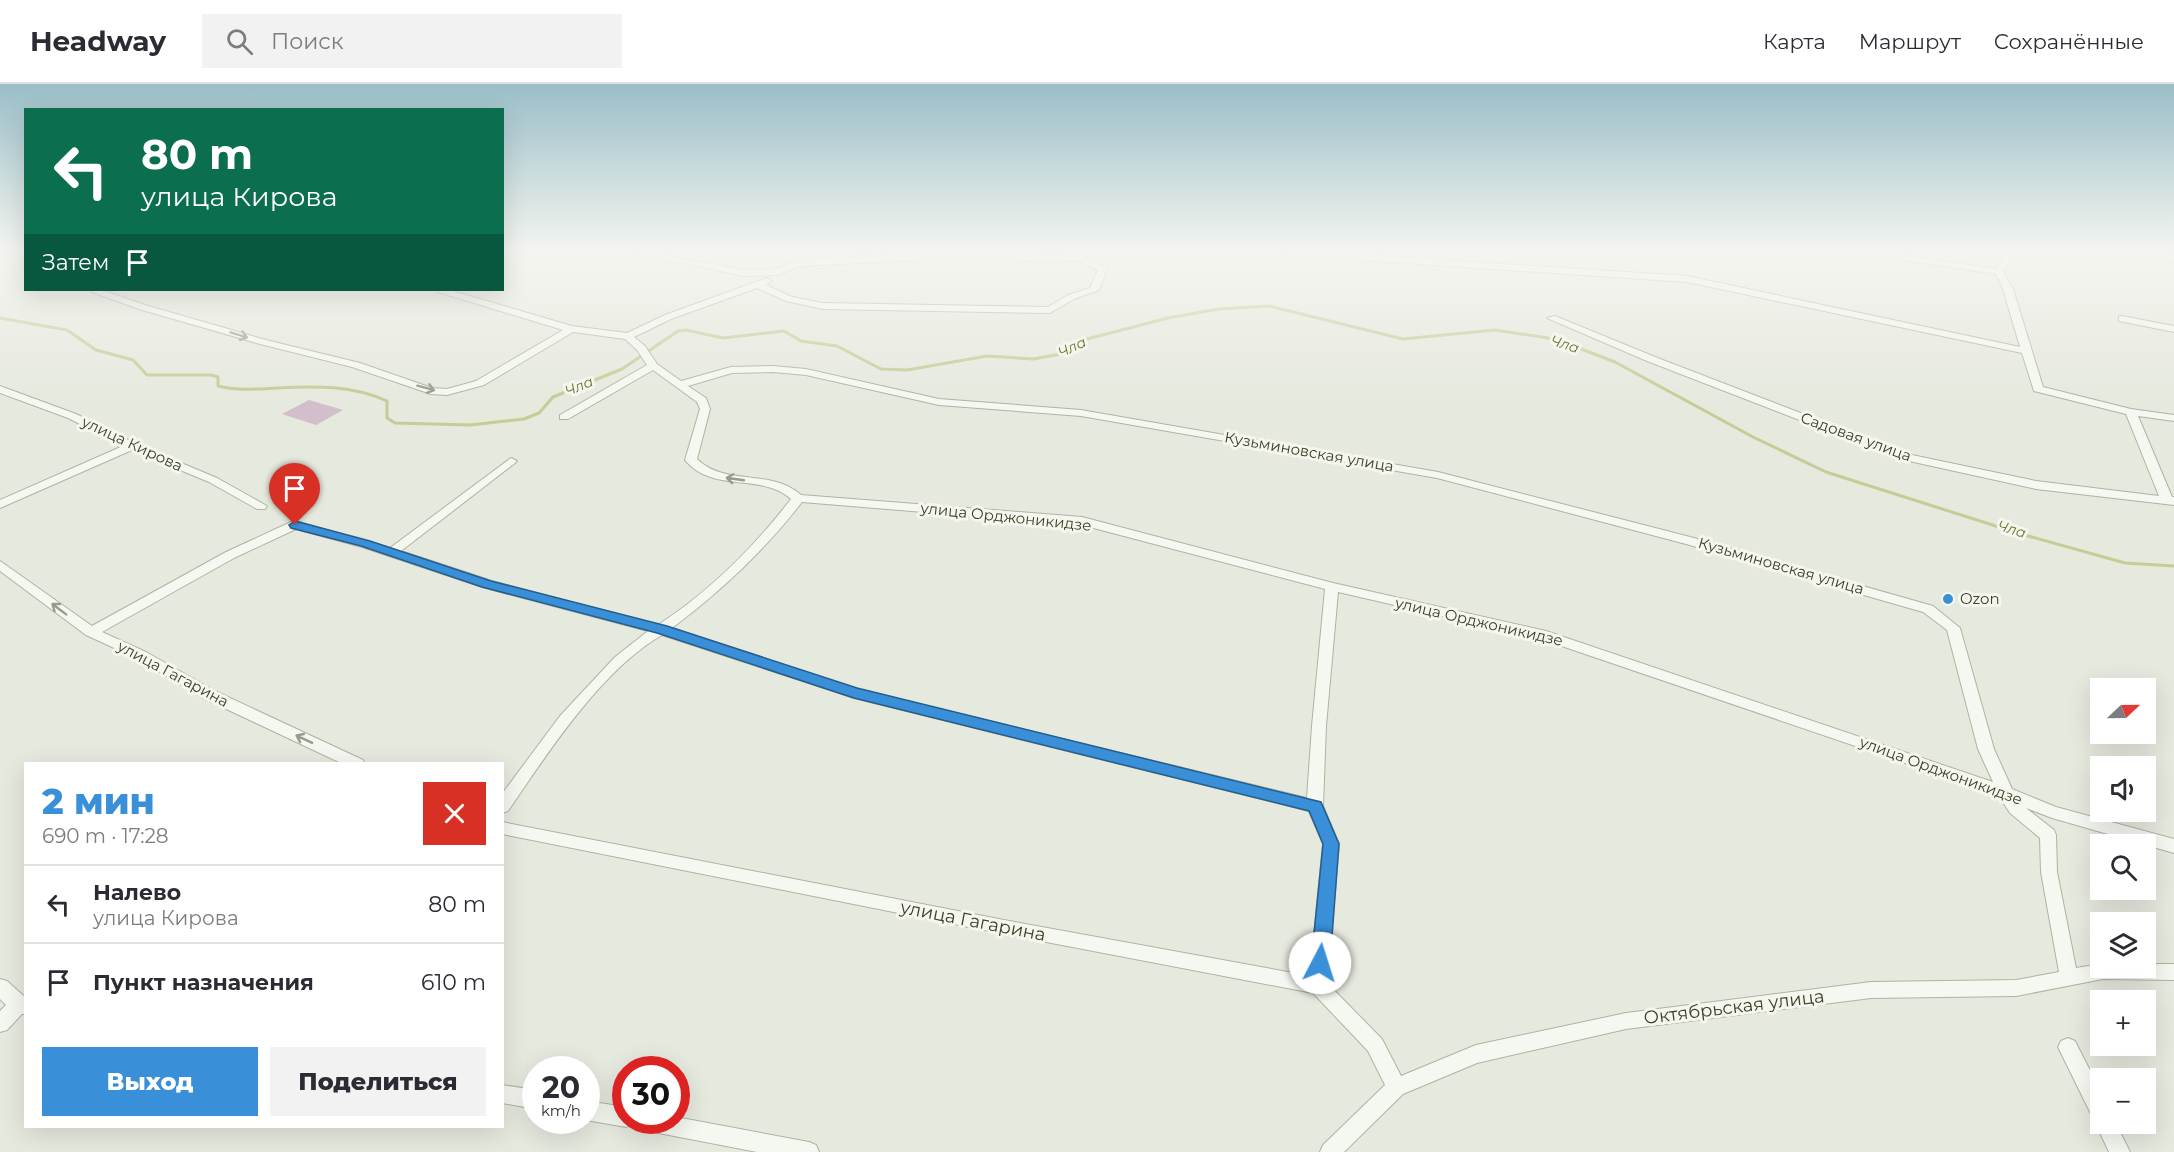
<!DOCTYPE html>
<html lang="ru">
<head>
<meta charset="utf-8">
<style>
	body { margin:0; font-family:Montserrat,sans-serif; background:#f2f2f3; color:#2b2b33; height:100vh; display:flex; flex-direction:column; font-size:22px; white-space:nowrap }
	* { box-sizing:border-box; margin:0 }
	p { font-size:20px; color:#7c7c81 }
	.icon { flex:none; width:33px; height:33px; fill:none; stroke:currentColor; stroke-width:2; stroke-linecap:round; stroke-linejoin:round }
	.map { position:relative; flex:1; overflow:hidden }
	.drawer { position:absolute; left:24px; top:678px; width:480px; height:366px; display:flex; flex-direction:column; background:#fff; border-radius:0px; box-shadow:0 6px 24px #0002 }
	.drawer>* { flex:none }
	.banner { position:absolute; left:24px; top:24px; width:480px; height:183px; border-radius:0px; box-shadow:0 6px 24px #0002; background:#0b6e4f; color:#fff; overflow:hidden }
	.needle { width:39px; rotate:68deg }
	.controls { position:absolute; left:2090px; top:594px; display:grid; gap:12px }
	.controls a { display:grid; place-items:center; width:66px; height:66px; border-radius:0px; background:#fff; box-shadow:0 6px 24px #0002; font-size:30px }
	.speed { position:absolute; left:522px; top:972px; display:flex; gap:12px; font-size:30px; font-weight:700; text-align:center }
	.speed>* { display:grid; place-content:center; width:78px; height:78px; border-radius:50%; background:#fff; box-shadow:0 6px 24px #0002; line-height:1 }
	.speed small { font-size:15px; font-weight:400 }
	.speed .limit { border:9px solid #d22; background:#fff; color:#111 }
	.pin { position:absolute; display:grid; place-items:center; width:51px; height:51px; color:#fff; margin:-62px -26px; border-radius:50% 50% 50% 0; rotate:-45deg; box-shadow:0 0 6px #0007 }
	.pin .icon { rotate:45deg }
	.me { position:absolute; width:66px; margin:-33px; rotate:5deg; stroke-linejoin:round; filter:drop-shadow(0 0 4px #0008) }
	.turn { display:flex; align-items:center; gap:21px; height:126px; padding:0 18px; font-size:27px }
	.turn .icon { width:78px; height:78px; stroke-width:2.5 }
	.turn b { display:block; font-size:42px; line-height:51px }
	.then { display:flex; align-items:center; height:57px; padding:0 18px; background:#0003; gap:12px; font-size:22px }
	.round { display:grid; place-items:center; flex:none; width:63px; height:63px; border-radius:0px; background:#f2f2f3 }
	.overview { display:flex; align-items:center; justify-content:space-between; height:102px; padding:0 18px }
	h1 { font-size:36px; font-weight:800; line-height:45px; color:#3990d8 }
	.action { display:flex; gap:12px; margin-top:auto; padding:12px 18px }
	.action a { flex:1; height:69px; border-radius:0px; background:#3990d8; color:#fff; font-size:24px; font-weight:800; line-height:69px; text-align:center }
	.action a+a { background:#f2f2f3; color:#2b2b33 }
	ul { padding:0; list-style:none }
	li { display:flex; align-items:center; gap:18px; height:78px; padding:0 18px; border-top:2px solid #e1e1e2 }
	li div { flex:1 }
	li b { display:block; font-size:22px }
	li em { font-style:normal }
	header { display:flex; align-items:center; gap:36px; box-sizing:border-box; height:84px; padding:0 30px; background:#fff; border-bottom:2px solid #e1e1e2 }
	header strong { font-size:28px }
	nav { display:flex; gap:33px; margin-inline-start:auto; font-size:21px }
	.search { width:420px; height:54px; background:#f2f2f3; display:flex; align-items:center; gap:15px; box-sizing:border-box; padding:0 21px; border-radius:0px; color:#7c7c81; font-size:22px }
	.map>svg:first-child { display:block }
</style>
</head>
<body>
<header>
<strong>Headway</strong>
<div class="search"><svg class="icon" aria-label="search" viewBox="0 0 24 24"><circle cx="10" cy="10" r="6"/><path d="M15 15l6 6"/></svg>Поиск</div>
<nav><a>Карта</a><a>Маршрут</a><a>Сохранённые</a></nav>
</header>
<div class="map">
<svg width="2174" height="1068" viewBox="0 0 2174 1068">
	<rect width="100%" height="100%" fill="#e6e9de"/>
	<path fill="#d3becc" d="M 309,316 L 343,326 L 316,341 L 282,330 Z"/>
	<g fill="none" stroke-linecap="round" stroke-linejoin="round">
		<path stroke="#c5cc96" stroke-width="3" d="M 0,234 L 67,246 L 96,266 L 133,276 L 147,291 L 211,291 L 218,293 L 218,302 C 238,307 257,305 278,304 C 316,302 352,301 387,317 L 387,334 L 395,339 L 470,341 L 524,335 L 539,329 L 553,313 L 622,285 L 678,247 L 686,246 L 723,254 L 784,247 L 801,257 L 837,262 L 881,285 L 907,286 L 987,272 L 1033,275 L 1061,270 L 1083,256 L 1168,234 L 1219,225 L 1269,222 L 1403,255 L 1495,246 L 1555,255 L 1615,278 L 1753,353 L 1826,388 L 2021,450 L 2125,479 L 2174,482"/>
		<defs>
			<g id="minor">
				<path d="M 8,167 L 18,167 L 26,170 L 26,175 Z"/>
				<path d="M 625,167 L 641,167 L 744,186 L 776,185 L 800,176 L 868,172 L 977,167 L 1047,172 L 1076,171 L 1078,167 L 1086,167 L 1084,172 L 1107,185 L 1099,206 L 1074,215 L 1050,229 L 823,225 L 786,217 L 757,204 L 671,235 L 634,253 L 645,262 L 657,280 L 681,297 L 731,283 L 773,282 L 806,285 L 939,315 L 1081,326 L 1438,388 L 1694,454 L 1933,522 L 1960,544 L 1994,665 L 2012,705 L 2056,723 L 2174,755 L 2174,769 L 2052,734 L 2026,724 L 2054,746 L 2056,751 L 2057,788 L 2076,884 L 2100,880 L 2100,884 L 2145,884 L 2145,880 L 2174,880 L 2174,896 L 2103,895 L 2016,912 L 1871,914 L 1626,945 L 1477,979 L 1403,1010 L 1344,1068 L 1320,1068 L 1323,1061 L 1385,1001 L 1368,967 L 1313,909 L 1004,850 L 502,750 L 502,738 L 1004,836 L 1310,892 L 1323,760 L 1309,727 L 854,614 L 662,551 C 601,586 547,670 508,727 L 502,729 L 502,710 L 560,632 L 615,573 L 648,547 L 482,503 L 362,463 L 296,445 L 234,474 L 102,548 L 146,568 L 215,607 L 363,676 L 365,680 L 343,680 L 205,615 L 136,574 L 86,551 L 0,487 L 0,477 L 92,542 L 226,468 L 291,438 L 299,438 L 390,464 L 511,374 L 517,377 L 515,379 L 401,467 L 492,497 L 658,541 C 709,508 755,462 791,415 C 761,388 713,410 685,376 L 700,325 L 697,318 L 653,286 L 568,335 L 560,335 L 560,331 L 647,281 L 637,266 L 625,255 L 573,248 L 484,301 L 447,311 L 431,310 L 352,283 L 260,260 L 139,225 L 92,208 L 91,206 L 102,206 L 145,221 L 266,256 L 360,279 L 432,304 L 447,305 L 476,297 L 563,246 L 438,208 L 437,206 L 449,206 L 572,242 L 627,249 L 665,231 L 767,194 L 772,197 L 766,201 L 792,213 L 823,219 L 1048,223 L 1068,211 L 1090,204 L 1098,186 L 1078,176 L 1047,178 L 977,173 L 801,182 L 777,191 L 744,192 ZM 773,288 L 806,291 L 939,321 L 1081,332 L 1437,394 L 1686,460 L 1923,528 L 1947,546 L 1978,665 L 1993,698 L 1546,547 L 1333,499 L 1082,433 L 801,411 C 771,384 726,403 697,375 L 710,325 L 706,314 L 688,302 L 732,289 ZM 802,418 L 1082,441 L 1325,505 L 1312,642 L 1307,714 L 856,605 L 672,544 C 720,508 765,466 802,418 ZM 1338,508 L 1538,554 L 1964,699 L 2000,714 L 2010,729 L 2040,754 L 2041,788 L 2059,888 L 2016,896 L 1871,898 L 1626,929 L 1476,961 L 1401,992 L 1382,955 L 1327,899 L 1339,760 L 1323,722 L 1326,642 Z"/>
				<path d="M 1268,167 L 1305,167 L 1687,192 L 2020,263 L 2003,205 L 1996,190 L 1863,170 L 1859,167 L 1877,167 L 1996,185 L 2008,167 L 2016,167 L 2003,188 L 2013,205 L 2043,303 L 2131,325 L 2174,331 L 2174,337 L 2138,332 L 2172,413 L 2174,413 L 2174,421 L 2036,405 L 1900,375 L 1647,277 L 1547,234 L 1555,232 L 1655,273 L 1907,370 L 2036,397 L 2159,412 L 2126,330 L 2034,307 L 2022,269 L 1687,198 L 1272,170 Z"/>
				<path d="M 2135,167 L 2149,167 L 2174,172 L 2174,178 Z"/>
				<path d="M 2122,232 L 2174,242 L 2174,248 L 2119,237 L 2119,233 Z"/>
				<path d="M 0,302 L 76,330 L 136,360 L 217,394 L 267,422 L 265,425 L 257,425 L 209,398 L 132,366 L 0,424 L 0,416 L 123,362 L 68,334 L 0,309 Z"/>
				<path d="M 0,895 L 7,897 L 26,914 L 26,930 L 22,930 L 7,946 L 0,948 L 0,927 L 6,921 L 0,915 Z"/>
				<path d="M 2068,954 L 2075,957 L 2100,1006 L 2100,1040 L 2116,1040 L 2130,1068 L 2109,1068 L 2096,1040 L 2098,1036 L 2093,1034 L 2058,963 L 2061,957 Z"/>
				<path d="M 502,1001 L 536,1006 L 536,1025 L 502,1019 Z"/>
				<path d="M 586,1017 L 626,1023 L 626,1036 L 676,1036 L 676,1033 L 809,1058 L 816,1061 L 819,1068 L 757,1068 L 643,1046 L 636,1043 L 634,1038 L 626,1043 L 586,1036 Z"/>
			</g>
		</defs>
		<use href="#minor" stroke="#afb3a3" stroke-width="2"/>
		<use href="#minor" fill="#f5f7f1" fill-rule="evenodd"/>
	</g>
	<defs><path id="oneway-shaft" d="M-6 0H5M1.5-3L5.5 0L1.5 3" fill="none" stroke-width="1.6" stroke-linecap="round" stroke-linejoin="round" transform="scale(1.5)"/></defs>
	<g stroke="#989c8c">
		<use href="#oneway-shaft" transform="translate(239 251) rotate(17)"/>
		<use href="#oneway-shaft" transform="translate(426 304) rotate(15)"/>
		<use href="#oneway-shaft" transform="translate(735 395) rotate(-172)"/>
		<use href="#oneway-shaft" transform="translate(59 525) rotate(-143)"/>
		<use href="#oneway-shaft" transform="translate(304 655) rotate(-155)"/>
	</g>
	<linearGradient id="sky" x2="0" y2="1"><stop stop-color="#9abec7"/><stop offset="0.53" stop-color="#f4f5f0"/><stop offset="1" stop-color="#f4f5f0" stop-opacity="0"/></linearGradient>
	<rect width="2174" height="316" fill="url(#sky)"/>
	<path fill="#3990d8" stroke="#255e8c" stroke-width="1.5" d="M 295,437 L 370,457 L 491,497 L 667,542 L 857,604 L 1321,718 L 1339,760 L 1330,879 L 1327,884 L 1320,887 L 1314,884 L 1311,879 L 1323,760 L 1309,727 L 854,614 L 657,549 L 482,503 L 361,462 L 291,444 L 289,441 Z"/>
	<circle fill="#3990d8" stroke="#f5f6ee" stroke-width="2" cx="1948" cy="515" r="6"/>
	<g text-anchor="middle" stroke-width="6" stroke-linejoin="round" paint-order="stroke">
		<g font-size="14" font-style="italic" fill="#67732c" stroke="#f5f6ee">
			<text transform="translate(1565 260) rotate(18)" y="5">Чла</text>
			<text transform="translate(1072 263) rotate(-25)" y="5">Чла</text>
			<text transform="translate(579 302) rotate(-22)" y="5">Чла</text>
			<text transform="translate(2012 445) rotate(17)" y="5">Чла</text>
		</g>
		<g font-size="15" fill="#3a4126" stroke="#f5f6ee">
			<text transform="translate(1856 353) rotate(20)" y="5">Садовая улица</text>
			<text transform="translate(132 360) rotate(25)" y="5">улица Кирова</text>
			<text transform="translate(1309 368) rotate(10)" y="5">Кузьминовская улица</text>
			<text transform="translate(1006 433) rotate(6)" y="5">улица Орджоникидзе</text>
			<text transform="translate(1781 482) rotate(16)" y="5">Кузьминовская улица</text>
			<text transform="translate(1479 538) rotate(13)" y="5">улица Орджоникидзе</text>
			<text transform="translate(173 590) rotate(28)" y="5">улица Гагарина</text>
			<text transform="translate(1941 687) rotate(20)" y="5">улица Орджоникидзе</text>
		</g>
		<g font-size="15" fill="#3a4126" stroke="#f5f6ee" text-anchor="start">
			<text x="1960" y="520">Ozon</text>
		</g>
		<g font-size="18" fill="#3a4126" stroke="#f5f6ee">
			<text transform="translate(973 837) rotate(11)" y="6">улица Гагарина</text>
			<text transform="translate(1734 923) rotate(-7)" y="6">Октябрьская улица</text>
		</g>
	</g>
</svg>
<div class="controls">
<a><svg class="needle" viewBox="-14 -14 28 28"><path d="M0-13l5 13h-10z" fill="#e53935"/><path d="M0 13l5-13h-10z" fill="#7c7c81"/></svg></a>
<a><svg class="icon" aria-label="sound" viewBox="0 0 24 24"><path d="M4 9h4l5-4v14l-5-4H4zM17 9q2 3 0 6"/></svg></a>
<a><svg class="icon" aria-label="search" viewBox="0 0 24 24"><circle cx="10" cy="10" r="6"/><path d="M15 15l6 6"/></svg></a>
<a><svg class="icon" aria-label="layers" viewBox="0 0 24 24"><path d="M12 4l9 5-9 5-9-5zM3 14l9 5 9-5"/></svg></a>
<a>+</a>
<a>−</a>
</div>
<div class="speed"><div>20<small>km/h</small></div><div class="limit">30</div></div>
<div class="pin" style="left:295px;top:441px;background:#d93025"><svg class="icon" aria-label="arrive" viewBox="0 0 24 24"><path d="M6 21V4h12l-3 4 3 4H6"/></svg></div>
<svg class="me" style="left:1320px;top:879px" viewBox="-20 -20 40 40"><circle r="19" fill="#fff"/><path d="M0-13L10 11 0 6-10 11z" fill="#3990d8"/></svg>
<div class="banner">
<div class="turn"><svg class="icon" aria-label="left" viewBox="0 0 24 24"><path d="M17 20v-9H6M10 6l-5 5 5 5"/></svg><div><b>80 m</b>улица Кирова</div></div>
<div class="then">Затем<svg class="icon" aria-label="arrive" viewBox="0 0 24 24"><path d="M6 21V4h12l-3 4 3 4H6"/></svg></div>
</div>
<section class="drawer">
<div class="overview"><div><h1>2 мин</h1><p>690 m · 17:28</p></div><a class="round" style="background:#d93025;color:#fff"><svg class="icon" aria-label="close" viewBox="0 0 24 24"><path d="M6 6l12 12M18 6L6 18"/></svg></a></div>
<ul>
<li><svg class="icon" aria-label="left" viewBox="0 0 24 24"><path d="M17 20v-9H6M10 6l-5 5 5 5"/></svg><div><b>Налево</b><p>улица Кирова</p></div><em>80 m</em></li>
<li><svg class="icon" aria-label="arrive" viewBox="0 0 24 24"><path d="M6 21V4h12l-3 4 3 4H6"/></svg><div><b>Пункт назначения</b></div><em>610 m</em></li>
</ul>
<div class="action"><a>Выход</a><a>Поделиться</a></div>
</section>
</div>
</body>
</html>
